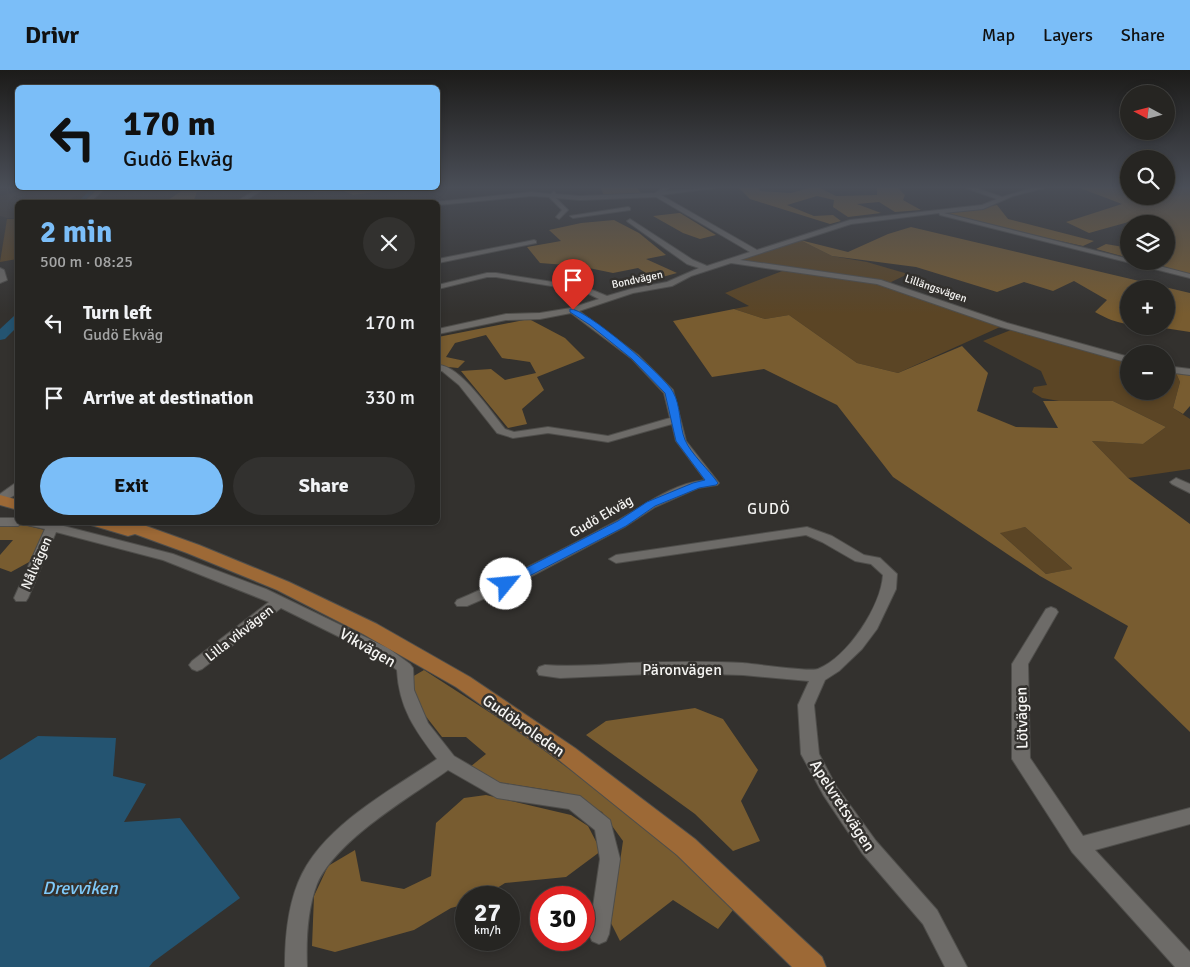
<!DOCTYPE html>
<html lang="en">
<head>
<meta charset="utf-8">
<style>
	body { margin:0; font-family:Signika,sans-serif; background:#32312f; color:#f1f3f6; height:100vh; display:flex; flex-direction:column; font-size:19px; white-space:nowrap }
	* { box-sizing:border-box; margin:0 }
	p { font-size:16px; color:#a4a5a5 }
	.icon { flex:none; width:28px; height:28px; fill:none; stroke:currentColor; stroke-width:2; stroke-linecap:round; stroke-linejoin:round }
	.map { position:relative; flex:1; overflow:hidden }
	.side { position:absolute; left:15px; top:130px; width:425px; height:325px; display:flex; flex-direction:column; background:#262522; border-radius:8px; box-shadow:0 2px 8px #0003,0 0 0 1px #424240 }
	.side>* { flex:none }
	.top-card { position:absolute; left:15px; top:15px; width:425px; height:105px; border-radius:8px; box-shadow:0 2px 8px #0003,0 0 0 1px #424240; background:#7bbef8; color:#111; overflow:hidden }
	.needle { width:32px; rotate:277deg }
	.controls { position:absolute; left:1120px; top:15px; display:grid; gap:10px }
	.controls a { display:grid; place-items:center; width:55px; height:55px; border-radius:50%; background:#262522; box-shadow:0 2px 8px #0003,0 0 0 1px #424240; font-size:25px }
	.speed { position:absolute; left:455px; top:816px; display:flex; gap:10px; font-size:25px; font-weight:700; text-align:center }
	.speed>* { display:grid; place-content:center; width:65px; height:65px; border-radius:50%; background:#262522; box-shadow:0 2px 8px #0003,0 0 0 1px #424240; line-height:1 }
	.speed small { font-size:12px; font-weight:400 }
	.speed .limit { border:8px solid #d22; background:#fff; color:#111 }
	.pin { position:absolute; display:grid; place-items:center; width:42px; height:42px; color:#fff; margin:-51px -21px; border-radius:50% 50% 50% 0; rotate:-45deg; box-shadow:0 0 5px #0007 }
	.pin .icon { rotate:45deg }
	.me { position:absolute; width:55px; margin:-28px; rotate:62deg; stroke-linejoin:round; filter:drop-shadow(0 0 4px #0008) }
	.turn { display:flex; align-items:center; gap:18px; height:105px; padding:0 25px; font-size:22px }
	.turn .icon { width:65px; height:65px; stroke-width:2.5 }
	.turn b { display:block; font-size:35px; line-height:42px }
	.round { display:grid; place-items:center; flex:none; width:52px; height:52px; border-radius:26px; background:#32312f }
	.overview { display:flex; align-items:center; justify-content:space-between; height:85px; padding:0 25px }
	h1 { font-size:30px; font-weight:700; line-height:38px; color:#7bbef8 }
	.action { display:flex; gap:10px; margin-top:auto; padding:10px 25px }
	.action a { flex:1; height:58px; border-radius:30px; background:#7bbef8; color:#111; font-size:20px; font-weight:700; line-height:58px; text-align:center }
	.action a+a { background:#32312f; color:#f1f3f6 }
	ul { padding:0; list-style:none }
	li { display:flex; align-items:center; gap:15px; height:75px; padding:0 25px }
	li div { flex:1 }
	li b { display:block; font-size:19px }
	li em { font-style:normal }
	header { display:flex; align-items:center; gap:30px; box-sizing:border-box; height:70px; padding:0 25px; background:#7bbef8; color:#111 }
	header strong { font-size:24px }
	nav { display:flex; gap:28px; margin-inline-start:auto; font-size:18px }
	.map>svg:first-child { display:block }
</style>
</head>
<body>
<header>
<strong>Drivr</strong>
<nav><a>Map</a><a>Layers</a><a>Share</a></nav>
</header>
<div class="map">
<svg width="1190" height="897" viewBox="0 0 1190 897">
	<rect width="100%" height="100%" fill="#33312e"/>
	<path fill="#403a32" d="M 33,118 L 87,118 L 66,132 L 18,132 L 17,148 L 7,148 L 0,146 L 0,126 Z"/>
	<g fill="#5b4525">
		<path d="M 7,149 L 17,149 L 17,189 L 0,192 Z"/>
		<path d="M 800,170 L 832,186 L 867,192 L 908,204 L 889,213 L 743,191 L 743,188 Z"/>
		<path d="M 785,200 L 876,213 L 1000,257 L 898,303 L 857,293 L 789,245 L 765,249 L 734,239 L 749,236 L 725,223 Z"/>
		<path d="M 1011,260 L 1129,293 L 1129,321 L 1166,321 L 1166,302 L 1176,303 L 1180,312 L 1173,338 L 1190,349 L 1190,399 L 1128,408 L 1092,371 L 1143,374 L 1166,357 L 1113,331 L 1059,331 L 1042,328 L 1032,322 L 1034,317 L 1047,315 L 1041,301 L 983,271 Z"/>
		<path d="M 1025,457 L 1073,499 L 1046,504 L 999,462 Z"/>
	</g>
	<g fill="#785c30" fill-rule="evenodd">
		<path d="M 186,118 L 238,118 L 197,122 L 193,132 L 165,132 Z"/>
		<path d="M 314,118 L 404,118 L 353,125 L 344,121 L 314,122 Z"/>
		<path d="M 601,118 L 637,118 L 642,124 L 604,126 Z"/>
		<path d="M 739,118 L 759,118 L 760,121 L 791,123 L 809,118 L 820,118 L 836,126 L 877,125 L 877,118 L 898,118 L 905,125 L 903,130 L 921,140 L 895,142 L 879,132 L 857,134 L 881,143 L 848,147 L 833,137 L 834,130 L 817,126 L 787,135 L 814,146 L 833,145 L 841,151 L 830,154 L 750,129 Z"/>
		<path d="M 1080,118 L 1129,118 L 1129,126 L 1166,126 L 1166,118 L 1190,118 L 1190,204 L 1139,191 L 1166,191 L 1166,154 L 1144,154 L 1132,151 L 1089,163 L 1066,152 L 1122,134 Z"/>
		<path d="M 997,135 L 1008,149 L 1094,171 L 1083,176 L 961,149 L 946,143 Z"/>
		<path d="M 679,143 L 680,143 L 716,165 L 700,169 L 683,163 L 653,146 Z"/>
		<path d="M 614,150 L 639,163 L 666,185 L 646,189 L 677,203 L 655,209 L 638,198 L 613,203 L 579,196 L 540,193 L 527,177 L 561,171 L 549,160 L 581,153 Z"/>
		<path d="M 911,157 L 1190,223 L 1190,262 L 1151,256 L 1166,256 L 1166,219 L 1129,219 L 1129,254 C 1116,253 1106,248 1095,242 L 1107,230 L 1074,211 L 1053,221 L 1024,212 L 997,222 L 916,197 L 832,186 L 800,170 L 848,182 L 888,164 Z"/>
		<path d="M 1106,174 L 1129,178 L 1129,188 L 1096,179 Z"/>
		<path d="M 734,239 L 765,249 L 789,245 L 857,293 L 898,303 L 962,276 L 988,303 L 977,341 L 1016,357 L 1058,358 L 1043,331 L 1113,331 L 1166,357 L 1143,374 L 1092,371 L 1128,408 L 1190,454 L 1190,662 L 1114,588 L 1128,556 L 1040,506 L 893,407 L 837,335 L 764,299 L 712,307 L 673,251 ZM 1025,457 L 1072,498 L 1072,499 L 1046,504 L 1000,463 Z"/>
		<path d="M 529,249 L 565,268 L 585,288 L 537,307 L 544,320 L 522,339 L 527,354 L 508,358 L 461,301 L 491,299 L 505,310 L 536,303 L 530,292 L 502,288 L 486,265 L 455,273 L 446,287 L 465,291 L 458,298 L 438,296 L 438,267 Z"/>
		<path d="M 1176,303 L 1190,304 L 1190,336 L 1183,344 L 1173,338 L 1180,312 Z"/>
		<path d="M 0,454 L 24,455 L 45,460 L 31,491 L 11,502 L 0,498 L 0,485 L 13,470 L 0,470 Z"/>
		<path d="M 424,600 L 514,658 L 659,766 L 733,840 L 718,859 L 673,830 L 620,871 L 611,853 L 623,771 L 602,742 L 562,722 L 496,712 L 470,697 L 486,684 L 466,667 L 442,667 L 417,635 L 412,607 Z"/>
		<path d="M 695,638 L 723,649 L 758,700 L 741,731 L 760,771 L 733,781 L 695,744 L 586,665 L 606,651 Z"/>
		<path d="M 486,725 L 571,745 L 588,756 L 601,781 L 566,807 L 505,813 L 483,827 L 466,828 L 466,834 L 451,838 L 414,860 L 335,882 L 312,876 L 314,826 L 328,796 L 355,780 L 361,811 L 404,819 L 431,806 L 436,753 L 464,728 Z"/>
	</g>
	<path fill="#245471" d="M 38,666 L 116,668 L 113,706 L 146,714 L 124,752 L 180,748 L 240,828 L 153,892 L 149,897 L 0,897 L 0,690 Z"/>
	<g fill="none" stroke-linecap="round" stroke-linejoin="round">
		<g fill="#245471" fill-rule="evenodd">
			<path d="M 92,118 L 102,118 L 87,132 L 78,132 Z"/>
			<path d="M 18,245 L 18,256 L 5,269 L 0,270 L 0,259 L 14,246 Z"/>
		</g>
		<defs>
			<g id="minor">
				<path d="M 99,118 L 106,118 L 90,132 L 84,132 Z"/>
				<path d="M 258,118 L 266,118 L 243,132 L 236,132 Z"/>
				<path d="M 662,118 L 669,118 L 666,121 L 714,118 L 661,125 L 757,180 L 850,150 L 982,135 L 997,129 L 966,118 L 976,118 L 1002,127 L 1032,118 L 1044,118 L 1013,126 L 983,139 L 944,143 L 1129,189 L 1129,191 L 1140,191 L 1190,204 L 1190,208 L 940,145 L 939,143 L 851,154 L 740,190 L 881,210 L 1007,253 L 1129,287 L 1129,293 L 1001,257 L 877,214 L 731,193 L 691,206 L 672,216 L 633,223 L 579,241 L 638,285 L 673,320 L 686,371 L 719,413 L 717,415 L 698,418 L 655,437 L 626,456 L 511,517 L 467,536 L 457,536 L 455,533 L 457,530 C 511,507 563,479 615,452 C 644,436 671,414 705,410 L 676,371 L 672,354 L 608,372 L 548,363 L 513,368 L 497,363 L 459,315 L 442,301 L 438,301 L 438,295 C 460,295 491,342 505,359 L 514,362 L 548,357 L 608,366 L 670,348 L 664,323 L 632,289 L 571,243 L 540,249 L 506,250 L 438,264 L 438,259 L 506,244 L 540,243 L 571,238 L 599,229 L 583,221 L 496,207 L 487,207 L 438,219 L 438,215 L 487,203 L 496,203 L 585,217 L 607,226 L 631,219 L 667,212 L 699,198 L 687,194 L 628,152 L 627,151 L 630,149 L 693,190 L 707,196 L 750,182 L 656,127 L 580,130 L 556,128 L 568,140 L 559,149 L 556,147 L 562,140 L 549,127 L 531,126 L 438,135 L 435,132 L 531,122 L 551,124 L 554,121 L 556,124 L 580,126 L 655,123 Z"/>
				<path d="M 628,137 L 630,138 L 630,140 L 573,148 L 570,146 Z"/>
				<path d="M 534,170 L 536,171 L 536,173 L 438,193 L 438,189 Z"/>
				<path d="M 0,198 L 4,200 L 7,210 L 0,213 Z"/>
				<path d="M 1166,296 L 1190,299 L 1190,305 L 1166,302 Z"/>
				<path d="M 1176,408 L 1190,414 L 1190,423 L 1172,414 L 1170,412 Z"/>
				<path d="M 14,414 L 18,414 L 18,423 L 0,434 L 0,424 Z"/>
				<path d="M 0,448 L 18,448 L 18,452 L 24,452 L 18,456 L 0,456 Z"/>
				<path d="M 25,452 L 48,452 L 173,484 L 266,519 L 388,578 L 410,594 L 413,598 L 414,620 L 428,653 L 454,686 L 500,713 L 580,726 L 610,750 L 620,789 L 609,864 L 606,871 L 599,874 L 592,871 L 589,864 L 600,789 L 595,760 L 569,739 L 497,728 L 448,700 C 409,728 337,769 317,814 C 307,840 306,870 307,897 L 285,897 C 285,866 288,832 302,804 C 327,754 391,720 437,689 C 415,660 399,638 397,600 L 378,586 L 281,538 L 202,599 L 197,601 L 192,599 L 189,595 L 192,591 L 269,532 L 163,490 L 56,462 L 28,528 L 26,531 L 16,531 L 14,528 L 45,459 L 27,455 Z"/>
				<path d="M 807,457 L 832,466 L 864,485 L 880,488 L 897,504 L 896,519 L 877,559 L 862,579 L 839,601 L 825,610 L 814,635 L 819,684 L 836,716 L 876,771 L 937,840 L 967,897 L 945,897 L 923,854 L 862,783 L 824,726 L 801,684 L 798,635 L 809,611 L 743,605 L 674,603 L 560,608 L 539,605 L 537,601 L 539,597 L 545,595 C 573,597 601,595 629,593 C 667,592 705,591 743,593 C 756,594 810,602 818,599 C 848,587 881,536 883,505 L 871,494 L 855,491 L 822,472 L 806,465 L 616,493 L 609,489 L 616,485 Z"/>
				<path d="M 1051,537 L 1056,539 L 1058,542 L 1028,594 L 1030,688 L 1083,766 L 1190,738 L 1190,754 L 1095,780 L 1190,882 L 1190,897 L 1175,897 L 1072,782 L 1012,689 L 1012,594 L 1046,539 Z"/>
			</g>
			<g id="major">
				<path d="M 0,425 L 18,430 L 18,440 L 0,435 Z"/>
				<path d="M 89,452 L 135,452 L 199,475 L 289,512 L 377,554 L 470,607 L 575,678 L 695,769 L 822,887 L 826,897 L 792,897 L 677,785 L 559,690 L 456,617 L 363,564 L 277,520 L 187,483 L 135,464 L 128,466 L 91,455 Z"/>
			</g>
		</defs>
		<use href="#minor" stroke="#4f4e4b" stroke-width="2"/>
		<use href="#major" stroke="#4f4e4b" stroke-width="2"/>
		<use href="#minor" fill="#6d6b68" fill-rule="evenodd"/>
		<use href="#major" fill="#9d6936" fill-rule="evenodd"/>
	</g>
	<linearGradient id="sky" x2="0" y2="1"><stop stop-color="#1c1b19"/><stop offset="0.48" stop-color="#4a4e57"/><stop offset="1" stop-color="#4a4e57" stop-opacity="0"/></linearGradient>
	<rect width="1190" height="244" fill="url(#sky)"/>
	<path fill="#1a73e8" stroke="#114b97" d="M 570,239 C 584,237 666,307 673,322 C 681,336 679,355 685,370 C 691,384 709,400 718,413 L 716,415 L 699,418 L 655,436 L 626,456 L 506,518 L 500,514 L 501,511 L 618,451 L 647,432 L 693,413 L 705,410 L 676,371 L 665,323 L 632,289 L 590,255 L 570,242 Z"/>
	<g text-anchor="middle" stroke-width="5" stroke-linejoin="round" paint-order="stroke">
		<g font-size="11" fill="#f5f4f2" stroke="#33312e">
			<text transform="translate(637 209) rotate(-12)" y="4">Bondvägen</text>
			<text transform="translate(936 218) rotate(19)" y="4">Lillängsvägen</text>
		</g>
		<g font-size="14" fill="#f5f4f2" stroke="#33312e">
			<text transform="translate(601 446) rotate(-30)" y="5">Gudö Ekväg</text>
			<text transform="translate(36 493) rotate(-66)" y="5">Nålvägen</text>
			<text transform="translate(239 563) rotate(-38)" y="5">Lilla vikvägen</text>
		</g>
		<g font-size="15" letter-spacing="1" fill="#f5f4f2" stroke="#33312e">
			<text x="769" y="444">GUDÖ</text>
		</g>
		<g font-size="16" fill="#f5f4f2" stroke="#33312e">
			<text transform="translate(368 577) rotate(30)" y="6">Vikvägen</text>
			<text x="682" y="605">Päronvägen</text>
			<text transform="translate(1021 648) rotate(-91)" y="6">Lötvägen</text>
			<text transform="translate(524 655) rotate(35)" y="6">Gudöbroleden</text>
			<text transform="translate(843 735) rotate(57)" y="6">Apelvretsvägen</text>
		</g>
		<g font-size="18" font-style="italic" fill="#7fcafa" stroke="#33312e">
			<text x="80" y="824">Drevviken</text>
		</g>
	</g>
</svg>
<div class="controls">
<a><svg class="needle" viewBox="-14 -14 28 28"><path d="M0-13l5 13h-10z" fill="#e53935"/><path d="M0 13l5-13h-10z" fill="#a4a5a5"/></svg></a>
<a><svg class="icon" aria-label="search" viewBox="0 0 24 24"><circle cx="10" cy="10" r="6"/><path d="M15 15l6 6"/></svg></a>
<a><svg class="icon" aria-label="layers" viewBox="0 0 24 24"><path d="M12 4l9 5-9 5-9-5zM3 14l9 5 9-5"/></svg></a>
<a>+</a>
<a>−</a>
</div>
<div class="speed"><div>27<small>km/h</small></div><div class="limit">30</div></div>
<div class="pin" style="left:573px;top:240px;background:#d93025"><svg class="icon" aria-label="arrive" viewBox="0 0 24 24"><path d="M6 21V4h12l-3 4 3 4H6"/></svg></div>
<svg class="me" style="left:506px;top:514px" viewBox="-20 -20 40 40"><circle r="19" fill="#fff"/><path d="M0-13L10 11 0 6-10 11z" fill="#1a73e8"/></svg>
<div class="top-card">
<div class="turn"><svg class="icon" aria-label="left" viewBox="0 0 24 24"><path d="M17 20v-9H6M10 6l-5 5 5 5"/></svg><div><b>170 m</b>Gudö Ekväg</div></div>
</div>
<section class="side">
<div class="overview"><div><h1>2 min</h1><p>500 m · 08:25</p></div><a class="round"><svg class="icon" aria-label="close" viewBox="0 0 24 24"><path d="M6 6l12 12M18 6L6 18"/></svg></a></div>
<ul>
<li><svg class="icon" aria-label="left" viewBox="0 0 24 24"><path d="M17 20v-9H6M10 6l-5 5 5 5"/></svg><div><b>Turn left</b><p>Gudö Ekväg</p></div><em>170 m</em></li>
<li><svg class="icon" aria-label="arrive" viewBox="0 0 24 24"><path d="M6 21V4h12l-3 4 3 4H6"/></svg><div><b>Arrive at destination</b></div><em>330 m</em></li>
</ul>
<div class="action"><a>Exit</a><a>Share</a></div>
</section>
</div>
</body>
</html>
